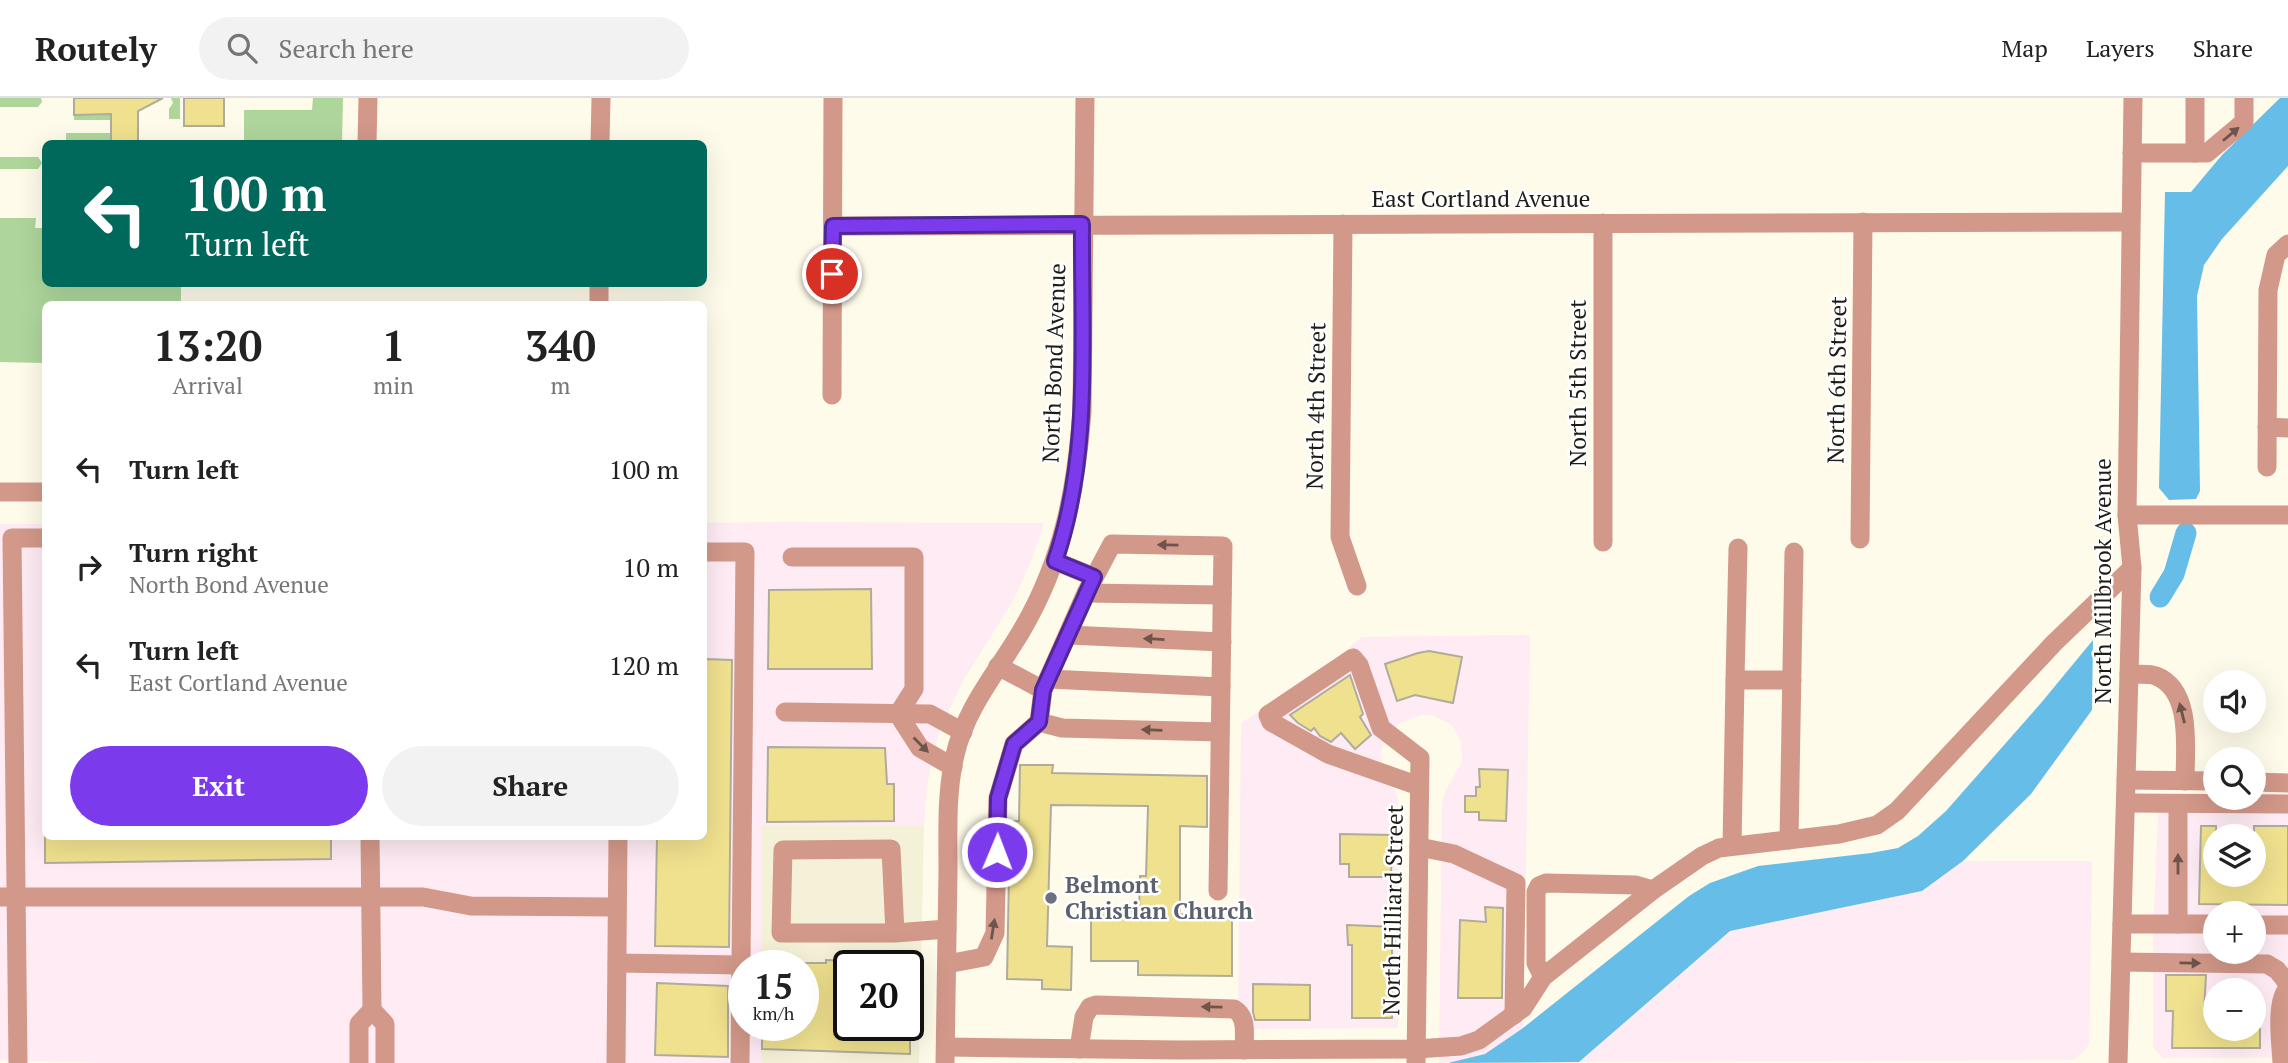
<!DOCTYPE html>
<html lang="en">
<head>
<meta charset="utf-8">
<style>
	body { margin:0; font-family:"PT Serif",serif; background:#f2f2f2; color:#222; height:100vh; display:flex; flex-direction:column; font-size:26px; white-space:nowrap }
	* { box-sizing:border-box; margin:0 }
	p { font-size:23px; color:#767676 }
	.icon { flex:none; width:38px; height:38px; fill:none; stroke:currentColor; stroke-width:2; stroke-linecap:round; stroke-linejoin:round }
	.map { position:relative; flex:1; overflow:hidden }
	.drawer { position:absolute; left:42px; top:203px; width:665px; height:539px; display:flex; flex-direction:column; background:#fff; border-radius:10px; box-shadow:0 7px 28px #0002 }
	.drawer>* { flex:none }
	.hud { position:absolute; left:42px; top:42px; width:665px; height:147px; border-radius:10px; box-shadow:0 7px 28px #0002; background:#00695c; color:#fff; overflow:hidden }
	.tools { position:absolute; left:2203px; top:572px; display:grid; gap:14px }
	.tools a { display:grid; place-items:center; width:63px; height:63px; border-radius:50%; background:#fff; box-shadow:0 7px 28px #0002; font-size:35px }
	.speed { position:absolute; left:728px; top:852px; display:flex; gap:14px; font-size:35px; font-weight:700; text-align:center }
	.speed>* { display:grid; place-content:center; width:91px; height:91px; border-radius:50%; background:#fff; box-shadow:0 7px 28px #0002; line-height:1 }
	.speed small { font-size:18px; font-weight:400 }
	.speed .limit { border:4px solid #111; border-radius:10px; background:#fff; color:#111 }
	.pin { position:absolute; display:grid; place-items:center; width:60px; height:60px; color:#fff; margin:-30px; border:4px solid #fff; border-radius:50%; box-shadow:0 2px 7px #0007 }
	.me { position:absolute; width:77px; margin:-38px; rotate:1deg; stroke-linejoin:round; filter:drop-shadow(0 0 5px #0008) }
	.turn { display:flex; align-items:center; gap:24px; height:147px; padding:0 28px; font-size:32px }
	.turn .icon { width:91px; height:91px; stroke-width:2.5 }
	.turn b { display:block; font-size:49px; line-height:60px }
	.eta { display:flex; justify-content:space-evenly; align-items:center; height:119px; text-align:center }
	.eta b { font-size:42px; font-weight:800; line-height:49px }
	.cta { display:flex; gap:14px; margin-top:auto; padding:14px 28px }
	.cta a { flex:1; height:80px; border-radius:42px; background:#7c3aed; color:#fff; font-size:28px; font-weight:800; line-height:80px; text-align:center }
	.cta a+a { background:#f2f2f2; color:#222 }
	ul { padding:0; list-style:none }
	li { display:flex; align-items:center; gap:21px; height:98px; padding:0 28px }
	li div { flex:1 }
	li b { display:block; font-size:26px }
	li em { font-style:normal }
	header { display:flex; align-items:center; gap:42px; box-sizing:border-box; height:98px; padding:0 35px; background:#fff; border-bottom:2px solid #e0e0e0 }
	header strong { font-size:33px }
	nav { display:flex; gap:38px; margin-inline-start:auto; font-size:24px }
	.search { width:490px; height:63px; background:#f2f2f2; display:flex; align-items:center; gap:18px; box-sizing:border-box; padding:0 24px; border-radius:38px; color:#767676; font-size:26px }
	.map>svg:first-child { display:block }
</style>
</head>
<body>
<header>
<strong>Routely</strong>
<div class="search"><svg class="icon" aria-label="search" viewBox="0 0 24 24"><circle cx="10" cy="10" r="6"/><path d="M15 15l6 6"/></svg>Search here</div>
<nav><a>Map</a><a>Layers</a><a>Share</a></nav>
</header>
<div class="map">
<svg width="2288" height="965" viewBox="0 0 2288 965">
	<rect width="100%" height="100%" fill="#fefbea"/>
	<g fill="#feebf4" fill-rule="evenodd">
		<path d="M 787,424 L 1044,425 L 1030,466 L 1012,505 L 965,579 L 940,632 L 931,664 L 926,697 L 924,728 L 762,729 L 761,868 L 744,868 L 744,928 L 761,928 L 761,965 L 104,965 L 0,962 L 0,426 L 45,426 L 46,738 L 704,738 L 704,425 Z"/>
		<path d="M 1530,537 L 1523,930 L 1485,956 L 1463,963 L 1439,965 L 1442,705 L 1445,694 L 1462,664 L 1462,653 L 1461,643 L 1452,627 L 1433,617 L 1421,617 L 1400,625 L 1390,633 L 1384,640 L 1381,658 L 1382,667 L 1397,697 L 1398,708 L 1398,930 L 1238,931 L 1241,625 L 1333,564 L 1362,539 Z"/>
		<path d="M 2288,696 L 2288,960 L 2163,960 L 2153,949 L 2153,838 L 2159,697 ZM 2216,738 L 2254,738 L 2254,777 L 2216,777 ZM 2216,816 L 2254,816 L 2254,854 L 2216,854 ZM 2216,892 L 2254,892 L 2254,931 L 2216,931 Z"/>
		<path d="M 1963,763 L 2092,763 L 2089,947 L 2074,962 L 1579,964 L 1730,833 L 1922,793 Z"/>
	</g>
	<path fill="#f5f1d8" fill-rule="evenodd" d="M 762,728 L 924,728 L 919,965 L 761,965 L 761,928 L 803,928 L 803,868 L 761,868 ZM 849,868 L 908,868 L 908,928 L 849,928 Z"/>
	<g fill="#aed69b">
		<path d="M 0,0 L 41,0 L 42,4 L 38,9 L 0,9 Z"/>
		<path d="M 171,0 L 180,0 L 180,21 L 169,21 L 169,11 L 173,5 Z"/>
		<path d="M 313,0 L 343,0 L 342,45 L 244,45 L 244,12 L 312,12 Z"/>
		<path d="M 111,16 L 111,22 L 74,22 L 74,17 Z"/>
		<path d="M 66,35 L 111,35 L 111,45 L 66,46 Z"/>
		<path d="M 0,59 L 38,59 L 42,65 L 38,71 L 0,71 Z"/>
		<path d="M 0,120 L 36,120 L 35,130 L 45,130 L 46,186 L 181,186 L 181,206 L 46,206 L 45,265 L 0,264 Z"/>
	</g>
	<g fill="#66bde7">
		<path d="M 2280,0 L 2288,0 L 2288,68 L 2222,141 L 2204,167 L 2197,198 L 2200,393 L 2196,401 L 2169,402 L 2159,390 L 2165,94 L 2191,94 L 2222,57 Z"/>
		<path d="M 2093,542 L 2092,612 L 2031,696 L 1963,763 L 1922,793 L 1730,833 L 1579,964 L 1448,965 L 1485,956 L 1523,930 L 1689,798 L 1710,785 L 1758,768 L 1871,755 L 1898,750 L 1918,738 L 1946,713 L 2041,605 Z"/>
	</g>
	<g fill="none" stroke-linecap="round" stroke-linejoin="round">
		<path stroke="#66bde7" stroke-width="21" d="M 2160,499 L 2174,476 L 2186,435"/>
	</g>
	<g fill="#f0e18f" stroke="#afac9c" stroke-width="2">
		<path d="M 74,0 L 163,0 L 138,13 L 138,46 L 111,46 L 111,16 L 74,17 Z"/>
		<rect x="184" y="0" width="40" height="28"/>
		<path d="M 871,491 L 872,571 L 768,571 L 769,492 Z"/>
		<path d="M 1429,553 L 1462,559 L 1453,605 L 1415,597 L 1397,603 L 1385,566 L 1418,555 Z"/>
		<path d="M 704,561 L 732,562 L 729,849 L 655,848 L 657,738 L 704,738 Z"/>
		<path d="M 1350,577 L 1363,616 L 1360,619 L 1371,637 L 1355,651 L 1341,635 L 1331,644 L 1320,638 L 1314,630 L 1311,633 L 1298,625 L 1290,617 Z"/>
		<path d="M 768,649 L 885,650 L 887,686 L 894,686 L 894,723 L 767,724 Z"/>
		<path d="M 1020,667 L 1053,667 L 1052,675 L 1207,678 L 1207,729 L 1180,728 L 1180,816 L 1232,819 L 1232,878 L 1138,877 L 1138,863 L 1091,863 L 1091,813 L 1139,813 L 1140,778 L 1146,778 L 1148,708 L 1051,707 L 1047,848 L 1072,849 L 1071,892 L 1042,891 L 1042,882 L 1007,881 L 1010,724 L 1019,723 Z"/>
		<path d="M 1479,671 L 1508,672 L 1506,723 L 1479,722 L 1479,714 L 1465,714 L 1465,698 L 1476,698 L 1476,689 L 1480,689 Z"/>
		<path d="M 2201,728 L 2216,728 L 2216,777 L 2254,777 L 2254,728 L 2288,728 L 2288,807 L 2199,806 Z"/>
		<path d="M 1340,736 L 1392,737 L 1391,779 L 1349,779 L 1349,766 L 1340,766 Z"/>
		<path d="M 45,738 L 331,738 L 331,761 L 45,765 Z"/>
		<path d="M 1485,809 L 1503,810 L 1502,900 L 1458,900 L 1460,822 L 1486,824 Z"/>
		<path d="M 1347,827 L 1396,829 L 1394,848 L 1392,848 L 1392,920 L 1352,920 L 1352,847 L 1348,847 Z"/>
		<path d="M 826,862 L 849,863 L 849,928 L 910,928 L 910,956 L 762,951 L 762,928 L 803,928 L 803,865 L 826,865 Z"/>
		<path d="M 2166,877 L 2206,877 L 2204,913 L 2216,913 L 2216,931 L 2260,931 L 2260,950 L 2172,950 L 2173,913 L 2166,913 Z"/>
		<path d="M 657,885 L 728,888 L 728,959 L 655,957 Z"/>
		<path d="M 1253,886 L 1310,887 L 1310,922 L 1255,922 L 1253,914 Z"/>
	</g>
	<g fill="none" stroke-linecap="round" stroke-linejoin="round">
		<g stroke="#d29889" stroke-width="19">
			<path d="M 2195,0 L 2195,55"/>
			<path d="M 367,46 L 368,0"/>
			<path d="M 600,46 L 601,0"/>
			<path d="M 2132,55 L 2207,55 L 2244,24 L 2244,0"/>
			<path d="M 1603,125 L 1603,444"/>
			<path d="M 1343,126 L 1340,439 L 1357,488"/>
			<path d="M 833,128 L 2130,124"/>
			<path d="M 599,206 L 599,186"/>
			<path d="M 832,297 L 833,0"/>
			<path d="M 2267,329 L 2288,330"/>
			<path d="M 2267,369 L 2268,192 L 2276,157 L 2288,146"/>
			<path d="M 0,394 L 46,394"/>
			<path d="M 2127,417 L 2288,417"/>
			<path d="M 1860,441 L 1863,124"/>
			<path d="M 1738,450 L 1735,582 L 1792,582"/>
			<path d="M 704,454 L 745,454 L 740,965"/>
			<path d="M 792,459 L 914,459 L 914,591 L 898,616"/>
			<path d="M 1055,463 L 1094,479"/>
			<path d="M 1086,495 L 1222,497"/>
			<path d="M 1069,537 L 1222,544"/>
			<path d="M 998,568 L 1043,592"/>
			<path d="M 2129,576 C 2137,577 2149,575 2156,578 C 2193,592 2185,652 2185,683"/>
			<path d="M 1049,581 L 1221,589"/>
			<path d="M 785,614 L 930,616 L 963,634"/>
			<path d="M 898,616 L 920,650 L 953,669"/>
			<path d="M 1039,624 L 1062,630 L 1220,634"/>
			<path d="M 2126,682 L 2216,683"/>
			<path d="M 2254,684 L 2288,685"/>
			<path d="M 2126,705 L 2288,706"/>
			<path d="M 2178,706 L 2178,826"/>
			<path d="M 370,738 L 372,912"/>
			<path d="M 1789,742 L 1794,454"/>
			<path d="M 1732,748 L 1735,582"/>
			<path d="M 1419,749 L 1454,756 L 1516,785 L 1514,917"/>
			<path d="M 1653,792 L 1702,758 L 1719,750 L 1839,736 L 1877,727 L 1897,713 L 2054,545 L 2132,470"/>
			<path d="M 0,799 L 423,799 L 471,808 L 617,809"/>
			<path d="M 2122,826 L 2216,826"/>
			<path d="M 2254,827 L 2288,827"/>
			<path d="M 895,835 L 891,751 L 783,752 L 781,835 L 895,835 L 947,831"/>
			<path d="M 2121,864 L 2267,866 L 2277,872 L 2288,886"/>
			<path d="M 617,865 L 741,867"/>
			<path d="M 947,866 L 984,859 L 995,835 L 998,700 L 1014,646 L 1039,624 L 1043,592 L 1086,495 L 1112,446 L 1223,448 L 1218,793"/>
			<path d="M 946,949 L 1179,952 L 1416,951 L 1461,948 L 1479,942 L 1523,910 L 1543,879 L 1653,792 L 1636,787 L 1546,785 L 1539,788 L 1536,794 L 1536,865 L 1543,879"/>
			<path d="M 1079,951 L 1084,919 L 1090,909 L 1096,907 L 1234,911 C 1248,919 1244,938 1244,952"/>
			<path d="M 18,965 L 12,440 L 46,440"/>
			<path d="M 359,965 L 359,926 L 372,912 L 385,926 L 385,965"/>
			<path d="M 616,965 L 618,738"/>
			<path d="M 945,965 C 946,901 947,838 948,774 C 948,735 946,695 955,657 C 966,609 998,573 1022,532 C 1063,462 1076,392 1082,314 L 1085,0"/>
			<path d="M 1416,965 L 1420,660 L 1381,630 L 1359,567 L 1353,560 L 1268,617 L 1271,624 L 1328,656 L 1419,688"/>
			<path d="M 2118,965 L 2132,470 L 2127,417 L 2133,0"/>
			<path d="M 2282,965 C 2281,945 2275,904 2288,890"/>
		</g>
	</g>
	<defs><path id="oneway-solid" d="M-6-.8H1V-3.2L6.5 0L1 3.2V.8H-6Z" transform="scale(1.75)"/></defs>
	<g fill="#6e544a">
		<use href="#oneway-solid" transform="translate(2231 36) rotate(-40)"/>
		<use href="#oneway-solid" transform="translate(1168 447) rotate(-179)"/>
		<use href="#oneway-solid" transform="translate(1154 541) rotate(-177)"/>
		<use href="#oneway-solid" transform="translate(2182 615) rotate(-104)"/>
		<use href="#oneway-solid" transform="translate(1152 632) rotate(-178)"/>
		<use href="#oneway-solid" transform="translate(921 647) rotate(45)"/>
		<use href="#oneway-solid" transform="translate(2178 766) rotate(-90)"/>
		<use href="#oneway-solid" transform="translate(993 831) rotate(-81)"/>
		<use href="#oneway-solid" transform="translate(2190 865) rotate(1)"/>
		<use href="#oneway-solid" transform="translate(1212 909) rotate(-179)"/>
	</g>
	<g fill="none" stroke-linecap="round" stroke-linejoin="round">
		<defs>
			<path id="route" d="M 832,176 L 833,128 L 1082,126 C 1081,238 1092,355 1055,463 L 1094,479 L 1043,592 L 1039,624 L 1014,646 L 998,700 L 997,754"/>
		</defs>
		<use href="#route" stroke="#51269a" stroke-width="18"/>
		<use href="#route" stroke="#7c3aed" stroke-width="12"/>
	</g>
	<circle fill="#6b7280" stroke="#fff" stroke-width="2.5" cx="1051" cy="800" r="7"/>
	<g text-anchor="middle" stroke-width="5" stroke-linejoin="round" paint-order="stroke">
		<g font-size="23" fill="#1d1c16" stroke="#fff">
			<text x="1481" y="109">East Cortland Avenue</text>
			<text transform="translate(1054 265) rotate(-88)" y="8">North Bond Avenue</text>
			<text transform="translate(1837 282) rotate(-89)" y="8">North 6th Street</text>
			<text transform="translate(1578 285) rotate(-90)" y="8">North 5th Street</text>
			<text transform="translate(1316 308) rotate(-89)" y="8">North 4th Street</text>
			<text transform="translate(2103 483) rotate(-90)" y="8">North Millbrook Avenue</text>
			<text transform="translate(1393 812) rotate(-89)" y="8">North Hilliard Street</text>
		</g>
		<g font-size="23" font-weight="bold" fill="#5b616d" stroke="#fff" text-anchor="start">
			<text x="1065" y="795">Belmont<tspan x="1065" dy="26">Christian Church</tspan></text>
		</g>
	</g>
</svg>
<div class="tools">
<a><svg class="icon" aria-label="sound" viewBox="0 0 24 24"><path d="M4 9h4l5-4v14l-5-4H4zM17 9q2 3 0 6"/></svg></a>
<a><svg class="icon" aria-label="search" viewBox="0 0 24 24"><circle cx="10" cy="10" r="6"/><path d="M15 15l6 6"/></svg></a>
<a><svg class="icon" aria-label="layers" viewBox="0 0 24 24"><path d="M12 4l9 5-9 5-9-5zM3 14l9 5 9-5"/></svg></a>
<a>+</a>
<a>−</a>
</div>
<div class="speed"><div>15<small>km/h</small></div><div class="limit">20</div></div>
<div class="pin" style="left:832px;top:176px;background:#d93025"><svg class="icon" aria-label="arrive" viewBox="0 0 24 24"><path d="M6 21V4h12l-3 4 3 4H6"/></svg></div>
<svg class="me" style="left:997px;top:754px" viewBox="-20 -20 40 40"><circle r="17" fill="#7c3aed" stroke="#fff" stroke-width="3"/><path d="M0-11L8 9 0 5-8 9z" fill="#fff"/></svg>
<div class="hud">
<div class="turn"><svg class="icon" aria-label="left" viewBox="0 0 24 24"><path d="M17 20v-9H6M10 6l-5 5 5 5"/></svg><div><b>100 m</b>Turn left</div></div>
</div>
<section class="drawer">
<div class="eta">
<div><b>13:20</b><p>Arrival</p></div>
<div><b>1</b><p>min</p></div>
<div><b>340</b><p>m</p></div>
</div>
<ul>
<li><svg class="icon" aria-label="left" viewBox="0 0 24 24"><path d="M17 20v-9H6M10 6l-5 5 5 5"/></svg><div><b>Turn left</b></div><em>100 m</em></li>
<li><svg class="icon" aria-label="right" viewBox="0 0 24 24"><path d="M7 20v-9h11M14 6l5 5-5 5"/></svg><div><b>Turn right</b><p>North Bond Avenue</p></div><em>10 m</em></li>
<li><svg class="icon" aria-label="left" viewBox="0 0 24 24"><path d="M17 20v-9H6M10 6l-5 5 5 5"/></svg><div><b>Turn left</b><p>East Cortland Avenue</p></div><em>120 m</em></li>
</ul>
<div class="cta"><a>Exit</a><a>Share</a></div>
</section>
</div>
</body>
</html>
